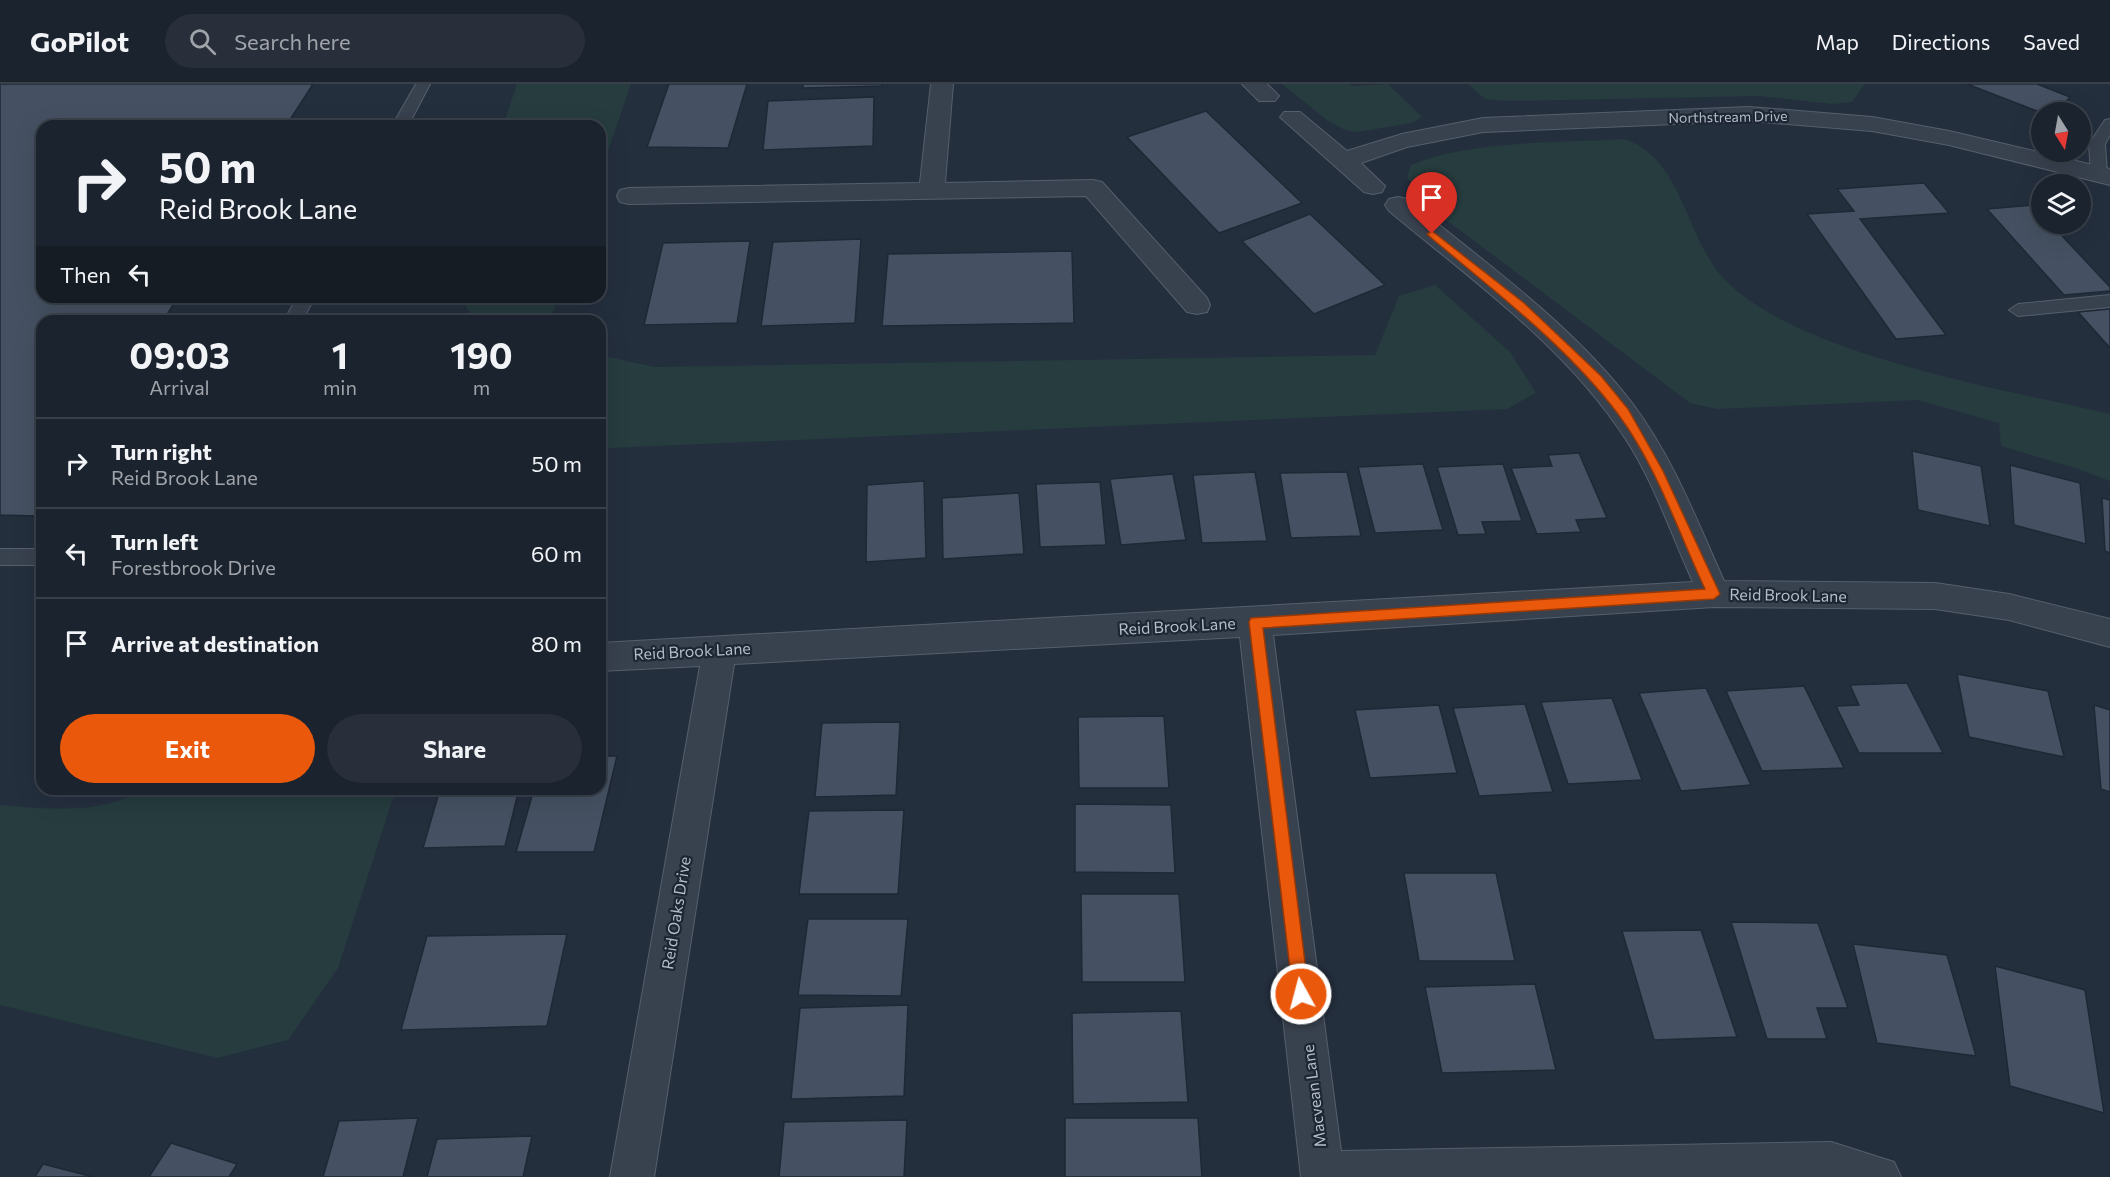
<!DOCTYPE html>
<html lang="en">
<head>
<meta charset="utf-8">
<style>
	body { margin:0; font-family:Commissioner,sans-serif; background:#282f3a; color:#f1f3f6; height:100vh; display:flex; flex-direction:column; font-size:22px; white-space:nowrap }
	* { box-sizing:border-box; margin:0 }
	p { font-size:20px; color:#a0a4aa }
	.icon { flex:none; width:33px; height:33px; fill:none; stroke:currentColor; stroke-width:2; stroke-linecap:round; stroke-linejoin:round }
	.map { position:relative; flex:1; overflow:hidden }
	.side { position:absolute; left:36px; top:231px; width:570px; height:480px; display:flex; flex-direction:column; background:#1b232e; border-radius:18px; box-shadow:0 6px 24px #0002,0 0 0 2px #39404a }
	.side>* { flex:none }
	.top-card { position:absolute; left:36px; top:36px; width:570px; height:183px; border-radius:18px; box-shadow:0 6px 24px #0002,0 0 0 2px #39404a; background:#1b232e; color:#f1f3f6; overflow:hidden }
	.needle { width:39px; rotate:169deg }
	.fabs { position:absolute; left:2031px; top:18px; display:grid; gap:12px }
	.fabs a { display:grid; place-items:center; width:60px; height:60px; border-radius:50%; background:#1b232e; box-shadow:0 6px 24px #0002,0 0 0 2px #39404a; font-size:30px }
	.pin { position:absolute; display:grid; place-items:center; width:51px; height:51px; color:#fff; margin:-62px -26px; border-radius:50% 50% 50% 0; rotate:-45deg; box-shadow:0 0 6px #0007 }
	.pin .icon { rotate:45deg }
	.me { position:absolute; width:66px; margin:-33px; rotate:353deg; stroke-linejoin:round; filter:drop-shadow(0 0 4px #0008) }
	.turn { display:flex; align-items:center; gap:21px; height:126px; padding:0 24px; font-size:27px }
	.turn .icon { width:78px; height:78px; stroke-width:2.5 }
	.turn b { display:block; font-size:42px; line-height:51px }
	.then { display:flex; align-items:center; height:57px; padding:0 24px; background:#0003; gap:12px; font-size:22px }
	.eta { display:flex; justify-content:space-evenly; align-items:center; height:102px; text-align:center }
	.eta b { font-size:36px; font-weight:700; line-height:42px }
	.cta { display:flex; gap:12px; margin-top:auto; padding:12px 24px }
	.cta a { flex:1; height:69px; border-radius:36px; background:#ea580c; color:#fff; font-size:24px; font-weight:700; line-height:69px; text-align:center }
	.cta a+a { background:#282f3a; color:#f1f3f6 }
	ul { padding:0; list-style:none }
	li { display:flex; align-items:center; gap:18px; height:90px; padding:0 24px; border-top:2px solid #39404a }
	li div { flex:1 }
	li b { display:block; font-size:22px }
	li em { font-style:normal }
	header { display:flex; align-items:center; gap:36px; box-sizing:border-box; height:84px; padding:0 30px; background:#1b232e; border-bottom:2px solid #39404a }
	header strong { font-size:28px }
	nav { display:flex; gap:33px; margin-inline-start:auto; font-size:21px }
	.search { width:420px; height:54px; background:#282f3a; display:flex; align-items:center; gap:15px; box-sizing:border-box; padding:0 21px; border-radius:33px; color:#a0a4aa; font-size:22px }
	.map>svg:first-child { display:block }
</style>
</head>
<body>
<header>
<strong>GoPilot</strong>
<div class="search"><svg class="icon" aria-label="search" viewBox="0 0 24 24"><circle cx="10" cy="10" r="6"/><path d="M15 15l6 6"/></svg>Search here</div>
<nav><a>Map</a><a>Directions</a><a>Saved</a></nav>
</header>
<div class="map">
<svg width="2110" height="1093" viewBox="0 0 2110 1093">
	<rect width="100%" height="100%" fill="#242f3e"/>
	<g fill="#263c3f">
		<path d="M 517,0 L 631,0 L 600,90 L 600,42 L 503,42 Z"/>
		<path d="M 1282,0 L 1350,0 L 1352,2 L 1388,0 L 1422,33 L 1412,39 L 1357,48 L 1345,46 L 1328,37 Z"/>
		<path d="M 1468,0 L 1865,0 L 1852,18 L 1832,20 L 1760,12 L 1507,17 L 1485,15 Z"/>
		<path d="M 1624,55 C 1683,74 1686,155 1724,195 C 1799,272 2005,305 2110,330 L 2110,397 L 2075,384 L 2001,362 L 1999,339 L 1918,316 L 1717,325 L 1690,319 L 1429,123 L 1407,93 L 1411,81 C 1470,56 1560,59 1624,55 Z"/>
		<path d="M 1435,201 L 1510,268 L 1536,309 L 1507,325 L 610,364 L 600,367 L 600,271 L 654,283 L 1375,271 L 1399,212 Z"/>
		<path d="M 459,213 L 558,213 L 550,237 L 476,237 Z"/>
		<path d="M 143,705 L 396,705 L 338,884 L 288,956 L 217,974 L 0,921 L 0,721 C 44,725 105,731 143,705 Z"/>
	</g>
	<g fill="#455162" stroke="#1f2835" stroke-width="1.5">
		<path d="M 0,0 L 313,0 L 286,42 L 42,42 L 42,213 L 178,213 L 163,237 L 42,237 L 42,427 L 39,432 L 0,431 Z"/>
		<path d="M 669,0 L 747,0 L 728,64 L 647,63 Z"/>
		<path d="M 803,0 L 882,0 L 882,2 L 803,4 Z"/>
		<path d="M 1967,0 L 2037,0 L 2070,13 L 2057,28 L 2042,29 Z"/>
		<path d="M 874,13 L 873,62 L 763,66 L 768,17 Z"/>
		<path d="M 1206,27 L 1302,119 L 1219,149 L 1127,53 Z"/>
		<path d="M 1924,99 L 1949,129 L 1860,135 L 1946,251 L 1896,255 L 1807,130 L 1854,127 L 1837,105 Z"/>
		<path d="M 2034,121 L 2042,129 L 2042,140 L 2051,140 L 2110,203 L 2110,207 L 2064,211 L 1987,125 Z"/>
		<path d="M 1310,130 L 1385,201 L 1314,230 L 1242,157 Z"/>
		<path d="M 861,155 L 855,239 L 761,242 L 773,158 Z"/>
		<path d="M 750,157 L 737,239 L 644,241 L 663,159 Z"/>
		<path d="M 1072,167 L 1074,239 L 882,242 L 888,170 Z"/>
		<path d="M 2110,225 L 2110,264 L 2078,228 Z"/>
		<path d="M 1912,367 L 1981,382 L 1990,442 L 1918,426 Z"/>
		<path d="M 1579,369 L 1607,434 L 1576,436 L 1581,448 L 1537,450 L 1511,384 L 1552,382 L 1548,371 Z"/>
		<path d="M 1423,380 L 1443,446 L 1375,449 L 1358,383 Z"/>
		<path d="M 1503,380 L 1522,437 L 1482,438 L 1486,450 L 1458,451 L 1437,383 Z"/>
		<path d="M 2010,381 L 2080,399 L 2086,460 L 2014,441 Z"/>
		<path d="M 1255,388 L 1267,457 L 1202,459 L 1193,391 Z"/>
		<path d="M 1347,388 L 1361,452 L 1291,454 L 1280,389 Z"/>
		<path d="M 1173,390 L 1186,456 L 1121,461 L 1110,395 Z"/>
		<path d="M 924,397 L 926,474 L 866,478 L 867,401 Z"/>
		<path d="M 1100,398 L 1106,461 L 1040,463 L 1036,400 Z"/>
		<path d="M 1019,409 L 1024,470 L 943,475 L 942,414 Z"/>
		<path d="M 2102,414 L 2110,416 L 2110,469 L 2105,467 Z"/>
		<path d="M 1957,590 L 2048,607 L 2064,673 L 1969,653 Z"/>
		<path d="M 1907,599 L 1943,669 L 1859,669 L 1836,622 L 1859,621 L 1850,601 Z"/>
		<path d="M 1804,602 L 1844,684 L 1762,687 L 1726,607 Z"/>
		<path d="M 1706,604 L 1751,701 L 1681,707 L 1639,609 Z"/>
		<path d="M 1612,614 L 1642,696 L 1568,700 L 1541,618 Z"/>
		<path d="M 1525,620 L 1553,708 L 1479,712 L 1453,624 Z"/>
		<path d="M 1439,621 L 1457,689 L 1370,694 L 1355,626 Z"/>
		<path d="M 2094,621 L 2110,626 L 2110,708 L 2101,705 Z"/>
		<path d="M 1164,632 L 1169,704 L 1079,704 L 1078,633 Z"/>
		<path d="M 900,638 L 896,711 L 815,713 L 822,639 Z"/>
		<path d="M 600,672 L 617,672 L 594,768 L 516,768 L 534,705 L 600,705 Z"/>
		<path d="M 440,705 L 519,705 L 505,762 L 423,764 Z"/>
		<path d="M 1075,720 L 1171,721 L 1175,789 L 1075,788 Z"/>
		<path d="M 904,726 L 898,810 L 799,810 L 809,727 Z"/>
		<path d="M 1404,789 L 1496,789 L 1515,877 L 1419,877 Z"/>
		<path d="M 1081,810 L 1179,810 L 1185,898 L 1082,898 Z"/>
		<path d="M 808,835 L 908,835 L 901,912 L 798,911 Z"/>
		<path d="M 1731,838 L 1818,839 L 1848,924 L 1817,924 L 1827,955 L 1767,955 Z"/>
		<path d="M 1701,846 L 1737,953 L 1654,956 L 1622,847 Z"/>
		<path d="M 567,850 L 547,942 L 401,946 L 427,852 Z"/>
		<path d="M 1853,860 L 1947,871 L 1976,972 L 1877,959 Z"/>
		<path d="M 1995,882 L 2085,906 L 2104,1029 L 2010,1002 Z"/>
		<path d="M 1535,900 L 1556,986 L 1442,989 L 1425,903 Z"/>
		<path d="M 908,921 L 904,1012 L 791,1015 L 800,924 Z"/>
		<path d="M 1181,927 L 1188,1018 L 1073,1020 L 1072,929 Z"/>
		<path d="M 418,1034 L 403,1093 L 323,1093 L 339,1037 Z"/>
		<path d="M 1065,1034 L 1198,1034 L 1202,1093 L 1065,1093 Z"/>
		<path d="M 907,1036 L 904,1093 L 779,1093 L 784,1038 Z"/>
		<path d="M 532,1052 L 523,1093 L 427,1093 L 437,1055 Z"/>
		<path d="M 171,1059 L 237,1080 L 229,1093 L 149,1093 Z"/>
		<path d="M 43,1080 L 93,1093 L 35,1093 Z"/>
	</g>
	<g fill="none" stroke-linecap="round" stroke-linejoin="round">
		<defs>
			<g id="service">
				<path d="M 416,0 L 430,0 L 408,42 L 392,42 Z"/>
				<path d="M 2110,35 L 2110,51 L 2105,60 L 2107,90 L 2099,95 L 2091,90 L 2089,60 L 2105,36 Z"/>
				<path d="M 2110,211 L 2110,223 L 2018,232 L 2009,226 L 2018,220 Z"/>
				<path d="M 297,213 L 315,213 L 302,237 L 284,237 Z"/>
				<rect x="0" y="465" width="42" height="16"/>
			</g>
			<g id="minor">
				<path d="M 931,0 L 953,0 L 945,99 L 1093,96 L 1102,98 L 1207,214 L 1210,221 L 1207,228 L 1197,230 L 1187,228 L 1086,112 L 629,120 L 620,118 L 617,112 L 620,106 L 629,104 L 920,99 Z"/>
				<path d="M 1242,0 L 1267,0 L 1279,12 L 1275,17 L 1259,17 Z"/>
				<path d="M 1749,23 L 1872,33 L 1949,47 L 2110,85 L 2110,101 L 1949,61 L 1872,47 L 1749,37 L 1483,48 L 1407,63 L 1361,79 L 1385,102 L 1382,108 L 1373,110 L 1364,108 L 1280,33 L 1284,28 L 1300,28 L 1347,67 L 1402,50 L 1483,34 Z"/>
				<path d="M 1398,113 L 1407,115 C 1485,179 1571,239 1632,319 C 1673,373 1697,437 1724,497 L 1935,499 L 2009,510 L 2110,535 L 2110,563 L 2009,536 L 1935,525 L 1714,523 L 1273,551 L 1341,1067 L 1831,1058 L 1894,1078 L 1901,1093 L 1301,1093 L 1240,553 L 734,580 L 654,1093 L 610,1093 L 700,582 L 600,587 L 600,559 L 1693,498 C 1671,450 1654,398 1625,354 C 1565,262 1472,196 1389,127 L 1385,121 L 1389,115 Z"/>
			</g>
		</defs>
		<use href="#service" stroke="#565f6c" stroke-width="2"/>
		<use href="#minor" stroke="#565f6c" stroke-width="2"/>
		<use href="#service" fill="#38414e" fill-rule="evenodd"/>
		<use href="#minor" fill="#38414e" fill-rule="evenodd"/>
	</g>
	<path fill="#ea580c" stroke="#983908" stroke-width="1.5" d="M 1432,147 L 1524,219 L 1601,292 L 1628,325 L 1663,387 L 1720,510 L 1714,515 L 1263,544 L 1309,910 L 1307,916 L 1301,919 L 1295,916 L 1293,910 L 1249,538 L 1251,534 L 1705,505 C 1678,447 1656,381 1618,330 C 1566,261 1494,207 1429,152 L 1427,150 Z"/>
	<g text-anchor="middle" stroke-width="4.5" stroke-linejoin="round" paint-order="stroke">
		<g font-size="14" fill="#b4bcc9" stroke="#1d2633">
			<text transform="translate(1728 33) rotate(-1)" y="5">Northstream Drive</text>
		</g>
		<g font-size="16" fill="#b4bcc9" stroke="#1d2633">
			<text transform="translate(1788 511) rotate(1)" y="6">Reid Brook Lane</text>
			<text transform="translate(1177 542) rotate(-3)" y="6">Reid Brook Lane</text>
			<text transform="translate(692 567) rotate(-3)" y="6">Reid Brook Lane</text>
			<text transform="translate(676 829) rotate(-81)" y="6">Reid Oaks Drive</text>
			<text transform="translate(1314 1012) rotate(-97)" y="6">Macvean Lane</text>
		</g>
	</g>
</svg>
<div class="fabs">
<a><svg class="needle" viewBox="-14 -14 28 28"><path d="M0-13l5 13h-10z" fill="#e53935"/><path d="M0 13l5-13h-10z" fill="#a0a4aa"/></svg></a>
<a><svg class="icon" aria-label="layers" viewBox="0 0 24 24"><path d="M12 4l9 5-9 5-9-5zM3 14l9 5 9-5"/></svg></a>
</div>
<div class="pin" style="left:1432px;top:150px;background:#d93025"><svg class="icon" aria-label="arrive" viewBox="0 0 24 24"><path d="M6 21V4h12l-3 4 3 4H6"/></svg></div>
<svg class="me" style="left:1301px;top:910px" viewBox="-20 -20 40 40"><circle r="17" fill="#ea580c" stroke="#fff" stroke-width="3"/><path d="M0-11L8 9 0 5-8 9z" fill="#fff"/></svg>
<div class="top-card">
<div class="turn"><svg class="icon" aria-label="right" viewBox="0 0 24 24"><path d="M7 20v-9h11M14 6l5 5-5 5"/></svg><div><b>50 m</b>Reid Brook Lane</div></div>
<div class="then">Then<svg class="icon" aria-label="left" viewBox="0 0 24 24"><path d="M17 20v-9H6M10 6l-5 5 5 5"/></svg></div>
</div>
<section class="side">
<div class="eta">
<div><b>09:03</b><p>Arrival</p></div>
<div><b>1</b><p>min</p></div>
<div><b>190</b><p>m</p></div>
</div>
<ul>
<li><svg class="icon" aria-label="right" viewBox="0 0 24 24"><path d="M7 20v-9h11M14 6l5 5-5 5"/></svg><div><b>Turn right</b><p>Reid Brook Lane</p></div><em>50 m</em></li>
<li><svg class="icon" aria-label="left" viewBox="0 0 24 24"><path d="M17 20v-9H6M10 6l-5 5 5 5"/></svg><div><b>Turn left</b><p>Forestbrook Drive</p></div><em>60 m</em></li>
<li><svg class="icon" aria-label="arrive" viewBox="0 0 24 24"><path d="M6 21V4h12l-3 4 3 4H6"/></svg><div><b>Arrive at destination</b></div><em>80 m</em></li>
</ul>
<div class="cta"><a>Exit</a><a>Share</a></div>
</section>
</div>
</body>
</html>
